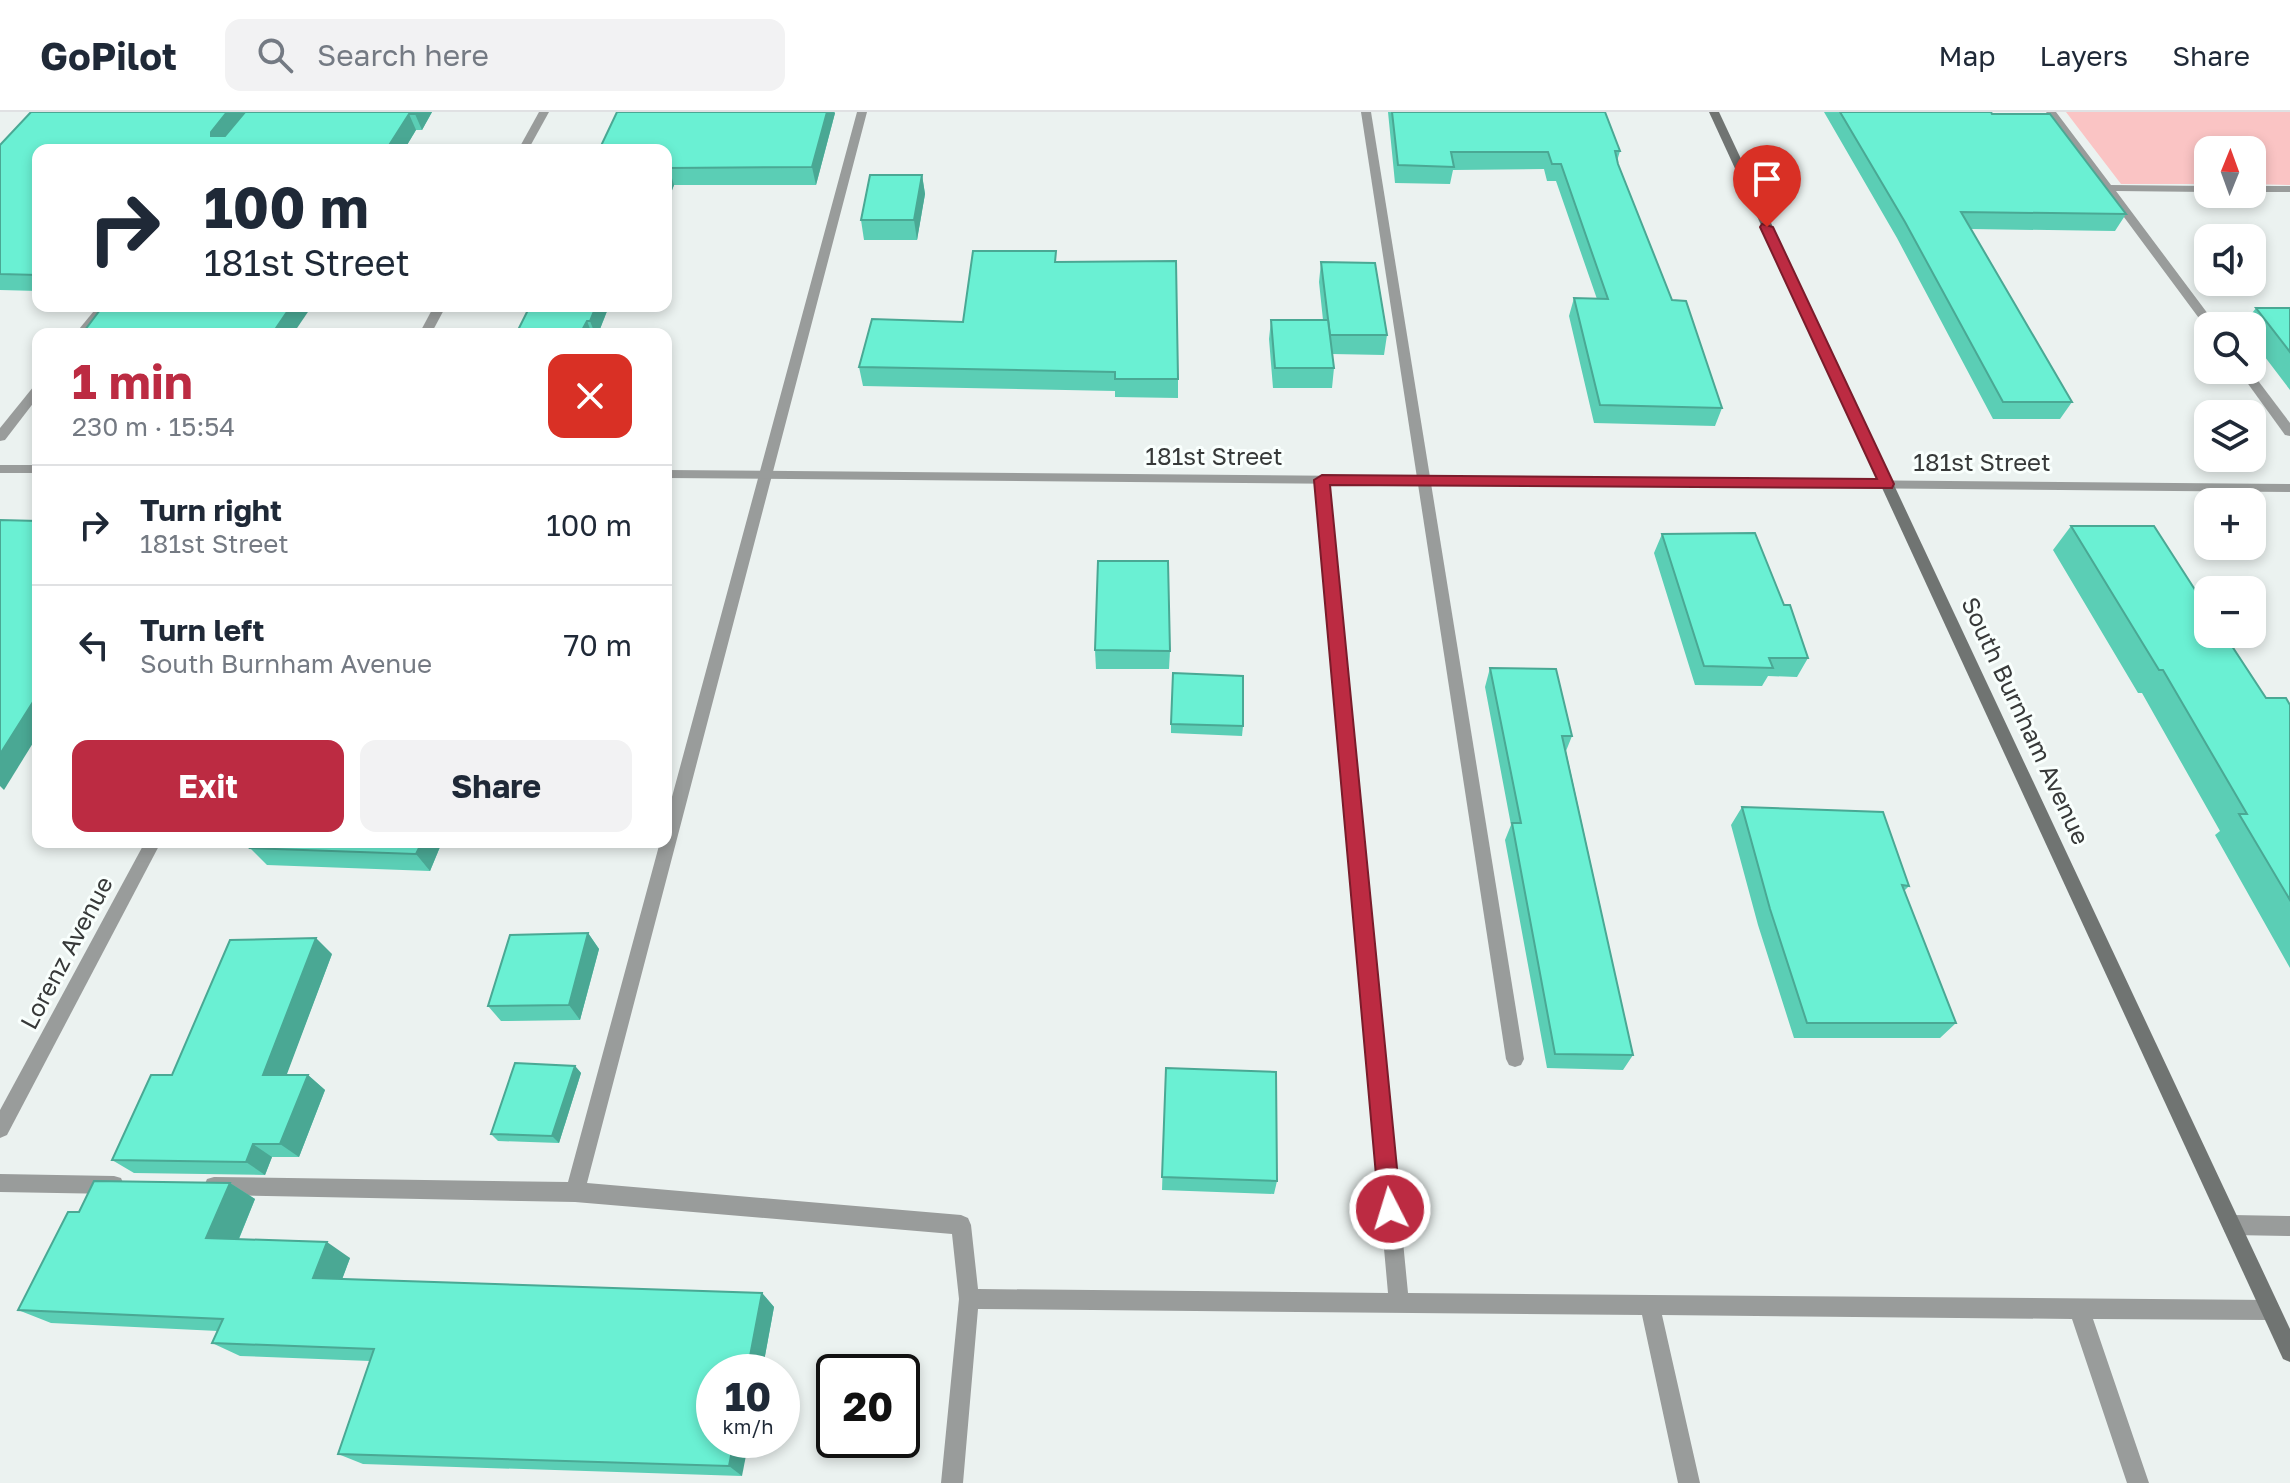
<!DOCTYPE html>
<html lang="en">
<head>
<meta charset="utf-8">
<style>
	body { margin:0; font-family:"Golos Text",sans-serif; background:#f2f2f3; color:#1f2937; height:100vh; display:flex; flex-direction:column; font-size:30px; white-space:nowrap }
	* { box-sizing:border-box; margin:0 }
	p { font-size:26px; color:#747a83 }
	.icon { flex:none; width:44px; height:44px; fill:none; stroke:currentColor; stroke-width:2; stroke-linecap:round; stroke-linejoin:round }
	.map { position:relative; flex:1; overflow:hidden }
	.sheet { position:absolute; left:32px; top:216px; width:640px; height:520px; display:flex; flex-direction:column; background:#fff; border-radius:16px; box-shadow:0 4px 12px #0003 }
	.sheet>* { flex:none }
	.banner { position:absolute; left:32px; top:32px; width:640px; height:168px; border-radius:16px; box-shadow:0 4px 12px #0003; background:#fff; color:#1f2937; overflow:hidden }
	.needle { width:52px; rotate:1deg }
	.buttons { position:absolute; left:2194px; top:24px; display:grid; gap:16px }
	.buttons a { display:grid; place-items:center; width:72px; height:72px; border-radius:16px; background:#fff; box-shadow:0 4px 12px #0003; font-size:40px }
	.speed { position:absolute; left:696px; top:1242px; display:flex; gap:16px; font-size:40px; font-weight:700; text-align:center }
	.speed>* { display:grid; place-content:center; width:104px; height:104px; border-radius:50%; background:#fff; box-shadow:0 4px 12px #0003; line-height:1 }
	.speed small { font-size:20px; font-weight:400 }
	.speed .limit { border:4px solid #111; border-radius:12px; background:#fff; color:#111 }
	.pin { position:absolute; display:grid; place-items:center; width:68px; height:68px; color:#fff; margin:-82px -34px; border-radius:50% 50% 50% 0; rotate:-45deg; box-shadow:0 0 8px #0007 }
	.pin .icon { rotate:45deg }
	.me { position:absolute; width:88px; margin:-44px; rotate:355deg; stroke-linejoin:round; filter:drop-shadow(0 0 6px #0008) }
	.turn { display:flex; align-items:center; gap:28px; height:168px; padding:0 40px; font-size:36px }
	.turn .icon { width:104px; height:104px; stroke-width:2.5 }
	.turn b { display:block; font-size:56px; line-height:68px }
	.round { display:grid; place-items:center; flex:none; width:84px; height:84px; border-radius:16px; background:#f2f2f3 }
	.summary { display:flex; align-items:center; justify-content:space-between; height:136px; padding:0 40px }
	h1 { font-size:48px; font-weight:700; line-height:60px; color:#bc2b42 }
	.primary-button { display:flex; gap:16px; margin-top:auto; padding:16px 40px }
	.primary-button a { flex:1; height:92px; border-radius:16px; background:#bc2b42; color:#fff; font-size:32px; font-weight:700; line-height:92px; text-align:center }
	.primary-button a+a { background:#f2f2f3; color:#1f2937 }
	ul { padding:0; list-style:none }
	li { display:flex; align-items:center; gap:24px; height:120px; padding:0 40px; border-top:2px solid #e0e1e3 }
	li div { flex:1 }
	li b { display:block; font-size:30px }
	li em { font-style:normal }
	header { display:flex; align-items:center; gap:48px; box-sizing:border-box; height:112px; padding:0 40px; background:#fff; border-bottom:2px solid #e0e1e3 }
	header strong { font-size:38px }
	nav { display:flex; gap:44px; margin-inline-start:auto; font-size:28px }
	.search { width:560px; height:72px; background:#f2f2f3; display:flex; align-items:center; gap:20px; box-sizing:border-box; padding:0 28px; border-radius:16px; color:#747a83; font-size:30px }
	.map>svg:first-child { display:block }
</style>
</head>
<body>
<header>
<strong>GoPilot</strong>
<div class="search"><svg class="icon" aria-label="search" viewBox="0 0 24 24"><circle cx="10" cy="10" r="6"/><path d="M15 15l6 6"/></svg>Search here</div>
<nav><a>Map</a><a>Layers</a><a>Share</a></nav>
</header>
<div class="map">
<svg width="2290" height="1371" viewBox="0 0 2290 1371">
	<rect width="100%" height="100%" fill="#ebf2f0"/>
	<path fill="#fac4c4" d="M 2066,0 L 2290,0 L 2290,73 L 2252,72 L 2252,38 L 2208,38 L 2208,72 L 2121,72 Z"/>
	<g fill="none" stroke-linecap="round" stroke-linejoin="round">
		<g fill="#999c9b" fill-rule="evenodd">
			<path d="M 857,0 L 867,0 L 587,1071 L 961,1103 L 968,1106 L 971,1113 L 978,1177 L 1388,1181 L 1315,368 L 1322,364 L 1329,368 L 1408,1181 L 2270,1188 L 2277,1191 L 2280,1198 L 2277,1205 L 2270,1208 L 2093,1207 L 2149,1371 L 2127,1371 L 2072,1207 L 1662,1203 L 1700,1371 L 1678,1371 L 1642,1203 L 978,1197 L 963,1371 L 941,1371 L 959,1187 L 952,1122 L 575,1090 L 214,1083 L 207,1081 L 204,1074 L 207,1067 L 214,1065 L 568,1070 L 660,730 L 666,730 L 666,707 Z"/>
			<path d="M 1361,0 L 1371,0 L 1524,947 L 1521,953 L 1515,955 L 1509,953 L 1506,947 Z"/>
			<path d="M 2046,0 L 2056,0 L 2111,73 L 2208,74 L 2208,80 L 2116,79 L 2217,214 L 2208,214 L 2207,217 Z"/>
			<rect x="2252" y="74" width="38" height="6"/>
			<path d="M 98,194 L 110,194 L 87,222 L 75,222 Z"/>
			<path d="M 2238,258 L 2250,258 L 2290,311 L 2290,324 L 2285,323 Z"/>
			<path d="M 38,273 L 38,285 L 5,328 L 0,329 L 0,316 L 34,274 Z"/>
			<path d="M 0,1062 L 114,1064 L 121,1066 L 124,1073 L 121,1080 L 114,1082 L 0,1080 Z"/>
			<path d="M 2232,1103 L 2290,1104 L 2290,1124 L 2232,1123 L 2225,1120 L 2222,1113 L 2225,1106 Z"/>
		</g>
		<g fill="#999c9b" fill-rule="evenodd">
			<path d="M 539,0 L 549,0 L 528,38 L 518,38 Z"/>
			<path d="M 434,194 L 446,194 L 431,222 L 419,222 Z"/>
			<rect x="0" y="353" width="38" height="8"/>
			<path d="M 666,358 L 2290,372 L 2290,380 L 666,366 Z"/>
			<path d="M 145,730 L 161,730 L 7,1023 L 0,1026 L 0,998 Z"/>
		</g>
		<path fill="#707472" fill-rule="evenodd" d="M 1709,0 L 1719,0 L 2290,1217 L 2290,1250 L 2283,1247 Z"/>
	</g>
	<g fill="#5bceb5">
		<path d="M 31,0 L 432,0 L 422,18 L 416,18 L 404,38 L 38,38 L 38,179 L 0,178 L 0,33 Z"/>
		<path d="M 617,0 L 834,0 L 835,1 L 816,73 L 674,73 L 666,94 L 666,38 Z"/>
		<path d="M 1388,0 L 1605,0 L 1620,39 L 1617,49 L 1672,188 L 1722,296 L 1715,314 L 1594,311 L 1569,204 L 1574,186 L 1597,187 L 1556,69 L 1547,69 L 1544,57 L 1453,58 L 1450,72 L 1395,71 Z"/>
		<path d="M 1824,0 L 1991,0 L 2126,102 L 2115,119 L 1971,117 L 2072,290 L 2060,307 L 1993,307 L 1897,126 Z"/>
		<path d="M 922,63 L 925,82 L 917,128 L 864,128 L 861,108 Z"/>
		<path d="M 1056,139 L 1056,150 L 1178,267 L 1178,286 L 1115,285 L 1115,279 L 863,274 L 859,255 L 963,210 Z"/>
		<path d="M 1321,150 L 1387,223 L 1384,243 L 1332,242 L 1334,256 L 1332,276 L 1273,276 L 1269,227 L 1271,208 L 1323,208 L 1319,170 Z"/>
		<path d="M 609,194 L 598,222 L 516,222 Z"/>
		<path d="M 2256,196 L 2290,196 L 2290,278 L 2252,228 L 2252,214 L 2242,214 Z"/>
		<path d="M 2071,414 L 2266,586 L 2290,593 L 2290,856 L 2215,723 L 2220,719 L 2142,581 L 2138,581 L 2053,438 Z"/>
		<path d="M 1662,422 L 1784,493 L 1808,546 L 1797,565 L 1768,564 L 1762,574 L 1695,573 L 1654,441 Z"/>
		<path d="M 1095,538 L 1170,539 L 1169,557 L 1096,557 Z"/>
		<path d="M 1490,556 L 1572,624 L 1566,639 L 1633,943 L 1623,958 L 1547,956 L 1505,728 L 1511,713 L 1485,575 Z"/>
		<path d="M 1171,612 L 1243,614 L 1242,624 L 1171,621 Z"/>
		<path d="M 1742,695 L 1909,774 L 1904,779 L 1956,911 L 1940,926 L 1794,926 L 1758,813 L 1731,713 Z"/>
		<path d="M 442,730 L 430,759 L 267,753 L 250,736 Z"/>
		<path d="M 588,821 L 599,837 L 580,908 L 501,909 L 488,894 Z"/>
		<path d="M 332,842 L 286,963 L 308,963 L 325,978 L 299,1045 L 272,1045 L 265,1063 L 134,1061 L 112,1048 L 172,963 Z"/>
		<path d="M 575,954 L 581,961 L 559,1031 L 498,1029 L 491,1022 Z"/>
		<path d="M 1166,956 L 1277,1069 L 1274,1082 L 1162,1078 Z"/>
		<path d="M 230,1071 L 255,1087 L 239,1127 L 350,1146 L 342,1167 L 762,1181 L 774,1195 L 762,1260 L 714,1260 L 742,1364 L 363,1352 L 338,1342 L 370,1249 L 240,1244 L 212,1231 L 218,1219 L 51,1211 L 18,1198 L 79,1100 Z"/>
	</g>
	<g fill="#4aa894">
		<path d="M 227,0 L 248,0 L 220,36 L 211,24 L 211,20 Z"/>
		<path d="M 416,0 L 432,0 L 422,18 L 415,2 Z"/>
		<path d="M 827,0 L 834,0 L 835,1 L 816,73 L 812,55 Z"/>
		<path d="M 409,2 L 416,18 L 404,38 L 386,38 Z"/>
		<path d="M 669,56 L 674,73 L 666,94 L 666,63 Z"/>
		<path d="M 922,63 L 925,82 L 917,128 L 914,108 Z"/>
		<path d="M 291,194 L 312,194 L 293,222 L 272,222 Z"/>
		<path d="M 596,194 L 609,194 L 598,222 L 595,222 L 590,209 Z"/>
		<path d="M 587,209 L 592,222 L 580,222 Z"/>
		<path d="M 38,582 L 38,623 L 4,678 L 0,674 L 0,642 Z"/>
		<path d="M 422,730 L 442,730 L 430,759 L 416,742 Z"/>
		<path d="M 588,821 L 599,837 L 580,908 L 569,893 Z"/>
		<path d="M 316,826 L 332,842 L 281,978 L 263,963 Z"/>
		<path d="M 575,954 L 581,961 L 559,1031 L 552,1024 Z"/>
		<path d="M 308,963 L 325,978 L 299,1045 L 280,1032 Z"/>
		<path d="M 253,1032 L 272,1045 L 265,1063 L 246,1050 Z"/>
		<path d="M 230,1071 L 255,1087 L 233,1141 L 206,1126 Z"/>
		<path d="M 327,1130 L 350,1146 L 337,1181 L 313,1166 Z"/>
		<path d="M 762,1181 L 774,1195 L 762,1260 L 747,1260 Z"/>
		<path d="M 734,1328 L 749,1328 L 742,1364 L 729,1354 Z"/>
	</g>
	<g fill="#6af0d3" stroke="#4aa894" stroke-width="2">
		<path d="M 31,0 L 227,0 L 211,20 L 211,24 L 225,24 L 245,0 L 416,0 L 415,2 L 409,2 L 386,38 L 38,38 L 38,163 L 0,162 L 0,33 Z"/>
		<path d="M 617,0 L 827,0 L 812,55 L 669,56 L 666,63 L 666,38 L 599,38 Z"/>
		<path d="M 1392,0 L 1605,0 L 1620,39 L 1615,39 L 1618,52 L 1672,188 L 1686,189 L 1722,296 L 1600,293 L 1574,186 L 1608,187 L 1561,52 L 1552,52 L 1548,40 L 1451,40 L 1454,55 L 1398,53 Z"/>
		<path d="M 1840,0 L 1991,0 L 1992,2 L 2050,2 L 2126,102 L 1961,100 L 2072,290 L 2003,290 L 1905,110 Z"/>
		<path d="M 870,63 L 922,63 L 914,108 L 861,108 Z"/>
		<path d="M 973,139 L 1056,139 L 1055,150 L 1176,149 L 1178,267 L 1115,267 L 1115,260 L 859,255 L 872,207 L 963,210 Z"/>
		<path d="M 1321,150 L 1375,151 L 1387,223 L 1330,223 Z"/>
		<path d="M 103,194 L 291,194 L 272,222 L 82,222 Z"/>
		<path d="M 530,194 L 596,194 L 590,209 L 587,209 L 580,222 L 516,222 Z"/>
		<path d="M 2256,196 L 2290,196 L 2290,240 Z"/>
		<path d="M 1271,208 L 1328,208 L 1334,256 L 1275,256 Z"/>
		<path d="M 0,408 L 38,409 L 38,582 L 0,642 Z"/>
		<path d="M 2071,414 L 2154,414 L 2208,498 L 2208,522 L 2224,522 L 2266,586 L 2286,586 L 2290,593 L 2290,788 L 2239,702 L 2247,702 L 2163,558 L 2159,558 Z"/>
		<path d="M 1755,421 L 1784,493 L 1790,493 L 1808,546 L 1769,546 L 1773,556 L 1704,554 L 1662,422 Z"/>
		<path d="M 1098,449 L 1168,449 L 1170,539 L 1095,538 Z"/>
		<path d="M 1490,556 L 1556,557 L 1572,624 L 1562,624 L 1633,943 L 1555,942 L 1512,711 L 1521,711 Z"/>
		<path d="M 1173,561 L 1243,564 L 1243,614 L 1171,612 Z"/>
		<path d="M 1742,695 L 1883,700 L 1909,774 L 1902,773 L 1956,911 L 1807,911 L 1770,797 Z"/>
		<path d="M 253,730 L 422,730 L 416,742 L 250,736 Z"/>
		<path d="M 588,821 L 569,893 L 488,894 L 510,823 Z"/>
		<path d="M 316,826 L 263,963 L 308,963 L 280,1032 L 253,1032 L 246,1050 L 112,1048 L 151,963 L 172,963 L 230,828 Z"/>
		<path d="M 515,951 L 575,954 L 552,1024 L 491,1022 Z"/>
		<path d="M 1166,956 L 1276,960 L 1277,1069 L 1162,1065 Z"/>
		<path d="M 94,1069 L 230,1071 L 206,1126 L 327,1130 L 313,1166 L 762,1181 L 747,1260 L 714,1260 L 714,1328 L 734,1328 L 729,1354 L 338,1342 L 374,1237 L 212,1231 L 223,1207 L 18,1198 L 68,1100 L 79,1100 Z"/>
	</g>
	<path fill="#bc2b42" stroke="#7a1c2b" stroke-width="2" d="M 1762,112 L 1773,115 L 1894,372 L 1892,376 L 1330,373 L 1401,1097 L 1398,1104 L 1390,1108 L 1382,1104 L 1379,1097 L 1314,368 L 1322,363 L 1877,367 L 1760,115 Z"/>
	<g text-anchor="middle" stroke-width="6" stroke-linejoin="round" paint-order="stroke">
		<g font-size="24" fill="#373939" stroke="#f9fffd">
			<text x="1214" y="353">181st Street</text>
			<text x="1982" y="359">181st Street</text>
			<text transform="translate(2025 609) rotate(65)" y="8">South Burnham Avenue</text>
			<text transform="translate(67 841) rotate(-62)" y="8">Lorenz Avenue</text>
		</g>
	</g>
</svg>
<div class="buttons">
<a><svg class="needle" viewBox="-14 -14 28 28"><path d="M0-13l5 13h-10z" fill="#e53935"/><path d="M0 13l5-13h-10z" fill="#747a83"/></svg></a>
<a><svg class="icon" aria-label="sound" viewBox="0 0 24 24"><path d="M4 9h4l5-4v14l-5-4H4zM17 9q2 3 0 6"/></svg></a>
<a><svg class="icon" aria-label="search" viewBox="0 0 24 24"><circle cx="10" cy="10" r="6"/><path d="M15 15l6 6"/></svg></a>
<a><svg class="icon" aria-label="layers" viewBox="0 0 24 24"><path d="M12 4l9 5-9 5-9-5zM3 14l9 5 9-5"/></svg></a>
<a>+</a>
<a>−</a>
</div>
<div class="speed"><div>10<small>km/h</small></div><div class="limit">20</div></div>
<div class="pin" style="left:1767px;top:115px;background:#d93025"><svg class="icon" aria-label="arrive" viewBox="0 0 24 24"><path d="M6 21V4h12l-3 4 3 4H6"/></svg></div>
<svg class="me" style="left:1390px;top:1097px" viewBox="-20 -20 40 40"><circle r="17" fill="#bc2b42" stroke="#fff" stroke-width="3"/><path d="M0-11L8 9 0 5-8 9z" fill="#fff"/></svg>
<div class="banner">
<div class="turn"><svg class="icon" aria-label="right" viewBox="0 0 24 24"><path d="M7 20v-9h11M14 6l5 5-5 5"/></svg><div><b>100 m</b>181st Street</div></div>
</div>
<section class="sheet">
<div class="summary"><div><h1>1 min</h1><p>230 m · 15:54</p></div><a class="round" style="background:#d93025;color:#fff"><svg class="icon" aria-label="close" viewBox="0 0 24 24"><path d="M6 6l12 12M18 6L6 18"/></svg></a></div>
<ul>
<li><svg class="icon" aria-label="right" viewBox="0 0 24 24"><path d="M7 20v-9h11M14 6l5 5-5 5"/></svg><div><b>Turn right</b><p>181st Street</p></div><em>100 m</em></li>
<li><svg class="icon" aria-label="left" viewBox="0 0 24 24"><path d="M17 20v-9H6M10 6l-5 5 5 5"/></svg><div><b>Turn left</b><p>South Burnham Avenue</p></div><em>70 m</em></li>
</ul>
<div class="primary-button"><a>Exit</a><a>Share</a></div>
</section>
</div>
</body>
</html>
